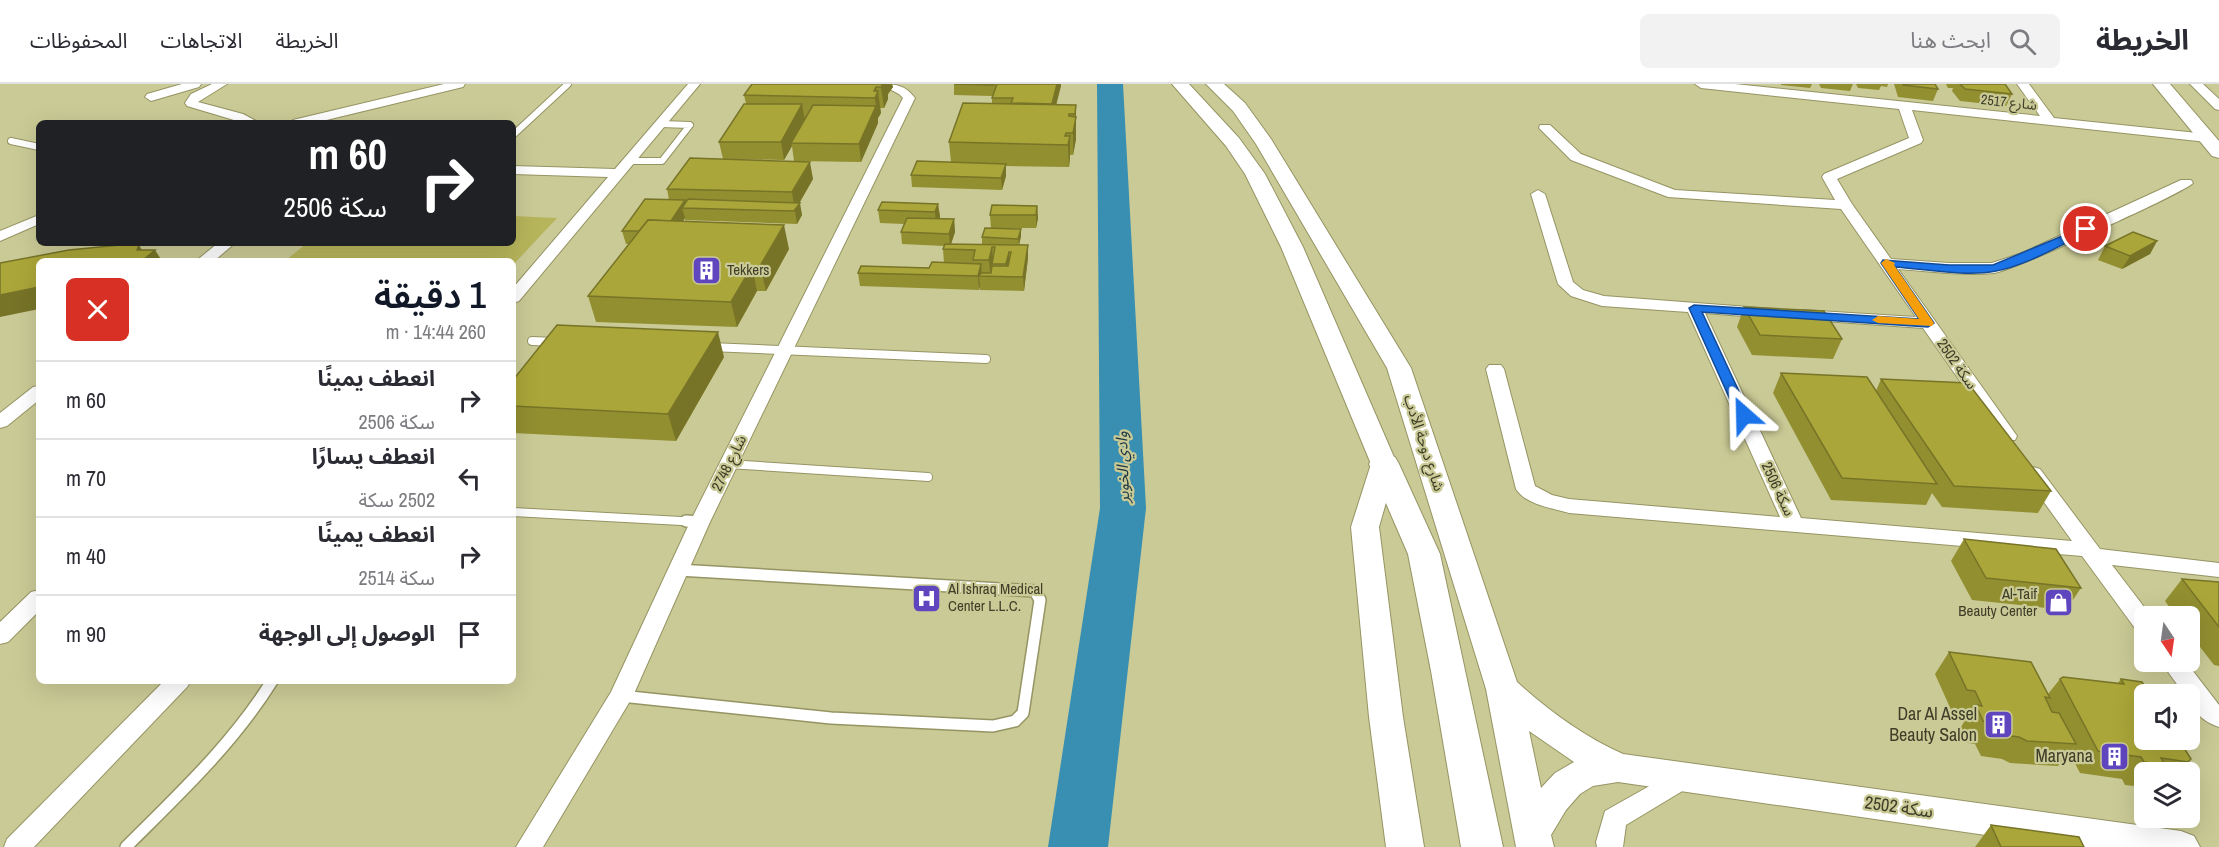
<!DOCTYPE html>
<html lang="ar">
<head>
<meta charset="utf-8">
<style>
	body { margin:0; font-family:"Archivo Narrow","Noto Sans Arabic",sans-serif; background:#f2f2f3; color:#2b2b33; direction:rtl; height:100vh; display:flex; flex-direction:column; font-size:22px; white-space:nowrap }
	* { box-sizing:border-box; margin:0 }
	p { font-size:20px; color:#7c7c81 }
	.icon { flex:none; width:33px; height:33px; fill:none; stroke:currentColor; stroke-width:2; stroke-linecap:round; stroke-linejoin:round }
	.map { position:relative; flex:1; overflow:hidden; direction:ltr }
	.sheet { position:absolute; left:36px; top:174px; width:480px; height:426px; display:flex; flex-direction:column; background:#fff; border-radius:9px; box-shadow:0 6px 24px #0002; direction:rtl }
	.sheet>* { flex:none }
	.top-card { position:absolute; left:36px; top:36px; width:480px; height:126px; border-radius:9px; box-shadow:0 6px 24px #0002; direction:rtl; background:#202124; color:#fff; overflow:hidden }
	.needle { width:39px; rotate:167deg }
	.fabs { position:absolute; left:2134px; top:522px; display:grid; gap:12px }
	.fabs a { display:grid; place-items:center; width:66px; height:66px; border-radius:9px; background:#fff; box-shadow:0 6px 24px #0002; font-size:30px }
	.pin { position:absolute; display:grid; place-items:center; width:51px; height:51px; color:#fff; margin:-26px; border:3px solid #fff; border-radius:50%; box-shadow:0 2px 6px #0007 }
	.me { position:absolute; width:66px; margin:-33px; rotate:335deg; stroke-linejoin:round; filter:drop-shadow(0 0 4px #0008) }
	.turn { display:flex; align-items:center; gap:21px; height:126px; padding:0 30px; font-size:27px }
	.turn .icon { width:78px; height:78px; stroke-width:2.5 }
	.turn b { display:block; font-size:42px; line-height:51px }
	.round { display:grid; place-items:center; flex:none; width:63px; height:63px; border-radius:9px; background:#f2f2f3 }
	.overview { display:flex; align-items:center; justify-content:space-between; height:102px; padding:0 30px }
	h1 { font-size:36px; font-weight:600; line-height:45px; color:#111827 }
	ul { padding:0; list-style:none }
	li { display:flex; align-items:center; gap:18px; height:78px; padding:0 30px; border-top:2px solid #e1e1e2 }
	li div { flex:1 }
	li b { display:block; font-size:22px }
	li em { font-style:normal }
	header { display:flex; align-items:center; gap:36px; box-sizing:border-box; height:84px; padding:0 30px; background:#fff; border-bottom:2px solid #e1e1e2 }
	header strong { font-size:28px }
	nav { display:flex; gap:33px; margin-inline-start:auto; font-size:21px }
	.search { width:420px; height:54px; background:#f2f2f3; display:flex; align-items:center; gap:15px; box-sizing:border-box; padding:0 21px; border-radius:9px; color:#7c7c81; font-size:22px }
	.map>svg:first-child { display:block }
</style>
</head>
<body>
<header>
<strong>الخريطة</strong>
<div class="search"><svg class="icon" aria-label="search" viewBox="0 0 24 24"><circle cx="10" cy="10" r="6"/><path d="M15 15l6 6"/></svg>ابحث هنا</div>
<nav><a>الخريطة</a><a>الاتجاهات</a><a>المحفوظات</a></nav>
</header>
<div class="map">
<svg width="2219" height="763" viewBox="0 0 2219 763">
	<rect width="100%" height="100%" fill="#caca96"/>
	<path fill="#b7b55b" d="M 513,132 L 557,134 L 513,181 L 513,177 L 285,177 L 307,159 L 513,159 Z"/>
	<g fill="none" stroke-linecap="round" stroke-linejoin="round">
		<path fill="#388fb1" fill-rule="evenodd" d="M 1097,0 L 1123,0 L 1146,424 L 1108,763 L 1048,763 L 1100,424 Z"/>
		<defs>
			<g id="lane-far2">
				<path d="M 513,51 L 568,0"/>
				<path d="M 11,57 L 39,63"/>
				<path d="M 630,77 L 662,77 L 690,41 L 661,40"/>
			</g>
			<g id="lane-far1">
				<path d="M 532,257 L 555,258"/>
				<path d="M 710,263 L 986,275"/>
				<path d="M 728,380 L 928,393"/>
				<path d="M 513,428 L 700,438"/>
			</g>
			<g id="lane">
				<path d="M 686,437 L 700,438"/>
				<path d="M 621,612 L 831,634 L 993,642 L 1015,637 L 1023,629 L 1040,516 L 1035,507 L 678,486"/>
				<path d="M 126,763 C 179,710 232,661 272,597"/>
			</g>
			<g id="street">
				<path d="M 182,0 L 201,0 L 199,3 L 151,17 L 145,13 L 147,10 Z"/>
				<path d="M 212,0 L 227,0 L 198,18 L 243,30 L 260,39 L 244,39 L 187,22 L 185,19 L 191,10 Z"/>
				<path d="M 444,0 L 465,0 L 463,3 L 314,39 L 292,39 L 293,36 Z"/>
				<path d="M 688,0 L 700,0 L 519,217 L 513,219 L 513,204 L 608,93 L 513,90 L 513,82 L 615,85 Z"/>
				<path d="M 880,0 C 896,0 905,1 915,14 L 710,438 L 633,612 L 543,763 L 516,763 L 611,608 L 690,438 L 903,14 L 899,10 Z"/>
				<path d="M 1695,0 L 1735,0 L 2040,32 L 2017,0 L 2029,0 L 2054,34 L 2207,50 L 2214,54 L 2207,58 L 1912,26 L 1923,56 L 1921,59 L 1837,95 L 1852,120 L 1891,175 L 1949,179 L 1992,179 L 2022,169 L 2181,96 L 2191,96 L 2193,99 C 2184,109 2011,187 1994,189 C 1962,192 1929,187 1898,185 L 2017,352 L 2015,356 L 2001,356 L 1923,244 L 1796,235 L 1794,231 L 1802,226 L 1916,233 L 1841,125 L 1668,113 L 1571,76 L 1539,44 L 1540,41 L 1550,41 L 1581,70 L 1675,106 L 1835,116 L 1822,93 L 1824,90 L 1909,54 L 1899,25 L 1701,4 Z"/>
				<path d="M 2190,0 L 2203,0 L 2219,15 L 2219,26 L 2215,25 Z"/>
				<path d="M 1538,106 L 1545,110 L 1573,198 L 1583,206 L 1604,212 L 1775,225 L 1777,229 L 1775,233 L 1769,234 L 1705,229 L 1801,434 L 2072,457 L 2023,389 L 2026,385 L 2033,383 L 2040,385 L 2100,465 L 2219,479 L 2219,493 L 2112,481 L 2151,532 L 2145,532 L 2145,549 L 2137,547 L 2082,472 L 1569,429 C 1552,424 1526,421 1516,405 L 1486,285 L 1489,281 L 1501,281 L 1504,285 L 1535,402 L 1552,411 L 1569,415 L 1780,433 L 1688,228 L 1602,222 L 1571,212 L 1558,200 L 1531,110 Z"/>
				<path d="M 39,131 L 39,140 L 0,157 L 0,147 Z"/>
				<path d="M 218,159 L 235,159 L 214,177 L 196,177 Z"/>
				<path d="M 39,302 L 39,316 L 7,342 L 0,344 L 0,329 L 33,303 Z"/>
				<path d="M 39,506 L 39,527 L 8,558 L 0,560 L 0,538 L 31,508 Z"/>
				<path d="M 2161,578 L 2186,578 L 2219,621 L 2219,643 C 2204,638 2190,627 2190,610 L 2184,610 Z"/>
				<path d="M 164,597 L 191,597 L 187,603 L 34,763 L 4,763 L 7,755 Z"/>
				<path d="M 1685,682 L 1694,686 L 1698,693 L 1694,700 L 1626,741 L 1623,763 L 1597,763 L 1596,758 L 1605,727 Z"/>
			</g>
			<g id="secondary">
				<path d="M 1172,0 L 1189,0 L 1239,54 L 1265,90 L 1303,163 L 1397,380 L 1379,443 L 1403,633 L 1424,763 L 1386,763 L 1369,633 L 1351,443 L 1371,380 L 1281,163 L 1245,90 L 1226,62 Z"/>
				<path d="M 1206,0 L 1224,0 L 1245,19 L 1271,55 L 1411,284 L 1517,598 C 1549,627 1583,652 1623,670 L 2181,747 L 2194,752 L 2200,763 L 2068,763 L 1618,698 L 1593,702 L 1580,710 L 1566,726 L 1551,751 L 1554,763 L 1516,763 L 1486,605 L 1387,284 L 1256,60 L 1233,27 ZM 1529,647 L 1574,678 L 1555,689 L 1541,704 Z"/>
				<path d="M 2153,0 L 2170,0 L 2219,57 L 2219,74 L 2212,72 Z"/>
			</g>
			<path id="primary" d="M 1384,371 L 1395,373 L 1399,380 L 1440,470 L 1503,763 L 1461,763 L 1431,587 L 1408,470 L 1369,380 L 1373,373 Z"/>
		</defs>
		<use href="#lane-far2" stroke="#959463" stroke-width="8"/>
		<use href="#lane-far1" stroke="#959463" stroke-width="10"/>
		<use href="#lane" stroke="#959463" stroke-width="14"/>
		<use href="#street" stroke="#959463" stroke-width="2"/>
		<use href="#secondary" stroke="#959463" stroke-width="2"/>
		<use href="#primary" stroke="#959463" stroke-width="2"/>
		<use href="#lane-far2" stroke="#fff" stroke-width="6"/>
		<use href="#lane-far1" stroke="#fff" stroke-width="8"/>
		<use href="#lane" stroke="#fff" stroke-width="11"/>
		<use href="#street" fill="#fff" fill-rule="evenodd"/>
		<use href="#secondary" fill="#fff" fill-rule="evenodd"/>
		<use href="#primary" fill="#fff" fill-rule="evenodd"/>
	</g>
	<g fill="#928f31">
		<path d="M 752,0 L 892,0 L 893,3 L 888,10 L 888,15 L 884,24 L 880,24 L 881,29 L 878,34 L 878,39 L 861,78 L 794,77 L 792,62 L 784,76 L 728,75 L 813,95 L 799,119 L 802,131 L 797,140 L 685,136 L 685,134 L 682,138 L 789,165 L 766,207 L 757,207 L 737,243 L 596,238 L 588,212 L 629,160 L 626,160 L 622,147 L 669,116 L 667,105 L 723,75 L 719,58 L 746,20 L 744,11 Z"/>
		<path d="M 954,0 L 1061,0 L 1056,21 L 1076,21 L 1076,55 L 1073,71 L 1070,71 L 1069,83 L 1006,82 L 1006,92 L 1002,106 L 912,103 L 911,91 L 951,78 L 949,58 L 992,19 L 992,12 L 954,11 Z"/>
		<path d="M 1781,0 L 1812,0 L 1810,4 L 1781,1 Z"/>
		<path d="M 1819,0 L 1853,0 L 1850,7 L 1821,4 Z"/>
		<path d="M 1856,0 L 1888,0 L 1887,3 L 1881,2 L 1879,6 L 1858,4 Z"/>
		<path d="M 1894,0 L 1935,0 L 1938,5 L 1933,17 L 1898,13 Z"/>
		<path d="M 1946,0 L 2002,0 L 2012,10 L 2006,22 L 1960,17 L 1952,7 L 1953,4 L 1948,4 Z"/>
		<path d="M 938,120 L 940,133 L 939,135 L 954,135 L 955,148 L 951,160 L 982,160 L 982,153 L 1021,152 L 1019,161 L 1028,161 L 1028,174 L 1024,207 L 980,206 L 980,202 L 979,206 L 860,202 L 858,189 L 973,180 L 973,179 L 944,179 L 943,165 L 944,162 L 902,160 L 901,148 L 904,140 L 880,139 L 878,126 Z"/>
		<path d="M 1037,122 L 1038,134 L 1036,144 L 991,144 L 990,131 Z"/>
		<path d="M 2157,157 L 2150,170 L 2122,185 L 2098,176 L 2105,162 Z"/>
		<path d="M 1744,223 L 1842,255 L 1833,275 L 1752,271 L 1737,243 Z"/>
		<path d="M 724,273 L 676,357 L 513,349 L 513,296 Z"/>
		<path d="M 1781,289 L 1876,307 L 1881,295 L 2051,407 L 2038,429 L 1942,423 L 1932,409 L 1926,421 L 1831,416 L 1773,309 Z"/>
		<path d="M 1964,455 L 2081,504 L 2066,526 L 1972,516 L 1951,477 Z"/>
		<path d="M 2182,495 L 2219,498 L 2219,582 L 2214,581 L 2190,550 L 2190,532 L 2176,532 L 2165,517 Z"/>
		<path d="M 1949,568 L 2048,610 L 2060,595 L 2118,599 L 2121,595 L 2191,675 L 2179,688 L 2145,688 L 2145,703 L 2125,701 L 2122,695 L 2080,689 L 2069,668 L 2058,682 L 2010,679 L 2002,675 L 1981,672 L 1975,660 L 1968,659 L 1961,643 L 1964,638 L 1960,629 L 1952,628 L 1935,590 Z"/>
		<path d="M 1991,741 L 2084,763 L 1975,763 Z"/>
	</g>
	<g fill="#777428">
		<path d="M 883,0 L 892,0 L 893,3 L 888,10 L 888,15 L 884,24 L 881,3 Z"/>
		<path d="M 1057,0 L 1061,0 L 1061,2 L 1052,37 L 1052,20 Z"/>
		<path d="M 876,3 L 877,9 L 878,7 L 881,29 L 878,34 L 878,39 L 861,78 L 859,60 L 876,23 L 874,7 Z"/>
		<path d="M 802,20 L 805,37 L 791,59 L 792,62 L 784,76 L 781,58 Z"/>
		<path d="M 1076,21 L 1076,55 L 1073,71 L 1073,49 Z"/>
		<path d="M 1070,52 L 1070,74 L 1069,83 L 1068,61 Z"/>
		<path d="M 810,78 L 813,95 L 796,125 L 800,119 L 802,131 L 797,140 L 792,108 Z"/>
		<path d="M 1006,80 L 1006,92 L 1002,106 L 1001,94 Z"/>
		<path d="M 685,116 L 687,124 L 682,124 L 685,134 L 667,161 L 663,148 Z"/>
		<path d="M 938,120 L 940,133 L 936,141 L 935,128 Z"/>
		<path d="M 1037,122 L 1038,134 L 1036,144 L 1036,131 Z"/>
		<path d="M 954,135 L 955,148 L 950,163 L 949,150 Z"/>
		<path d="M 784,141 L 789,165 L 766,207 L 760,182 Z"/>
		<path d="M 1021,145 L 1021,152 L 1019,161 L 1018,155 Z"/>
		<path d="M 2157,157 L 2150,170 L 2122,185 L 2130,172 Z"/>
		<path d="M 139,161 L 146,173 L 155,166 L 162,177 L 142,177 L 137,166 Z"/>
		<path d="M 1028,161 L 1028,174 L 1024,207 L 1023,193 Z"/>
		<path d="M 992,163 L 993,176 L 990,189 L 989,176 Z"/>
		<path d="M 1009,168 L 1009,181 L 1007,194 L 1006,180 Z"/>
		<path d="M 981,180 L 982,192 L 979,192 L 980,202 L 979,206 L 978,192 Z"/>
		<path d="M 752,182 L 757,207 L 737,243 L 731,218 Z"/>
		<path d="M 39,203 L 39,225 L 0,233 L 0,211 Z"/>
		<path d="M 718,248 L 724,273 L 676,357 L 668,330 Z"/>
	</g>
	<g fill="#aaa639" stroke="#777428" stroke-width="1.5">
		<path d="M 752,0 L 883,0 L 881,3 L 876,3 L 874,7 L 878,7 L 875,14 L 744,11 Z"/>
		<path d="M 954,0 L 994,0 L 994,1 Z"/>
		<path d="M 997,0 L 1057,0 L 1052,20 L 1011,19 L 1013,14 L 992,14 Z"/>
		<path d="M 1903,0 L 1935,0 L 1938,5 L 1903,1 Z"/>
		<path d="M 1960,0 L 2005,0 L 2012,10 L 1965,5 Z"/>
		<path d="M 963,19 L 1076,21 L 1075,30 L 1069,30 L 1069,32 L 1076,33 L 1073,49 L 1066,49 L 1065,52 L 1070,52 L 1068,61 L 949,58 Z"/>
		<path d="M 744,20 L 802,20 L 781,58 L 719,58 Z"/>
		<path d="M 813,21 L 876,22 L 859,60 L 791,59 Z"/>
		<path d="M 690,74 L 810,78 L 792,108 L 667,105 Z"/>
		<path d="M 917,77 L 1006,80 L 1001,94 L 911,91 Z"/>
		<path d="M 645,115 L 685,116 L 671,137 L 648,136 L 639,147 L 622,147 Z"/>
		<path d="M 688,115 L 800,119 L 794,127 L 682,124 Z"/>
		<path d="M 882,118 L 938,120 L 935,128 L 878,126 Z"/>
		<path d="M 992,121 L 1037,122 L 1036,131 L 990,131 Z"/>
		<path d="M 907,134 L 954,135 L 949,150 L 901,148 Z"/>
		<path d="M 648,136 L 784,141 L 760,182 L 752,182 L 731,218 L 588,212 Z"/>
		<path d="M 985,144 L 1021,145 L 1018,155 L 982,153 Z"/>
		<path d="M 2133,148 L 2157,157 L 2130,172 L 2105,162 Z"/>
		<path d="M 130,160 L 139,161 L 137,166 L 155,166 L 142,177 L 39,177 L 39,203 L 0,211 L 0,179 L 69,166 Z"/>
		<path d="M 945,160 L 1028,161 L 1023,193 L 979,192 L 981,189 L 991,189 L 992,182 L 1008,182 L 1011,168 L 1009,168 L 1006,180 L 992,180 L 995,163 L 992,163 L 989,176 L 973,176 L 975,166 L 943,165 Z"/>
		<path d="M 932,178 L 981,180 L 978,192 L 858,189 L 861,182 L 929,184 Z"/>
		<path d="M 1744,223 L 1824,227 L 1842,255 L 1760,251 Z"/>
		<path d="M 557,241 L 718,248 L 668,330 L 513,322 L 513,296 Z"/>
		<path d="M 1781,289 L 1867,293 L 1937,400 L 1842,394 Z"/>
		<path d="M 1881,295 L 1968,299 L 2051,407 L 1954,402 Z"/>
		<path d="M 1964,455 L 2056,465 L 2081,504 L 1986,494 Z"/>
		<path d="M 2182,495 L 2219,498 L 2219,543 Z"/>
		<path d="M 1949,568 L 2031,578 L 2050,614 L 2045,613 L 2052,628 L 2059,629 L 2076,660 L 2027,657 L 2019,653 L 1996,650 L 1991,638 L 1983,637 L 1976,621 L 1982,622 L 1975,607 L 1967,606 Z"/>
		<path d="M 2063,593 L 2124,600 L 2121,595 L 2142,598 L 2150,610 L 2145,610 L 2145,656 L 2179,656 L 2191,675 L 2188,678 L 2161,674 L 2165,681 L 2144,678 L 2141,673 L 2098,667 L 2060,595 Z"/>
		<path d="M 1991,741 L 2079,753 L 2084,763 L 2001,763 Z"/>
	</g>
	<path fill="#1a73e8" stroke="#114b97" stroke-width="1.5" d="M 2086,142 L 2091,145 L 2089,148 C 2060,161 2028,181 1996,187 C 1966,193 1925,185 1895,183 L 1934,239 L 1928,243 L 1702,228 L 1750,331 L 1744,335 L 1737,331 L 1689,224 L 1694,221 L 1919,235 L 1881,179 L 1883,176 L 1949,181 L 1993,181 Z"/>
	<path fill="#f59e0b" d="M 1886,175 L 1895,179 L 1894,181 L 1934,239 L 1932,242 L 1878,239 L 1872,236 L 1878,232 L 1919,235 L 1881,179 Z"/>
	<defs>
		<symbol id="building-square" viewBox="-11 -11 22 22"><rect x="-9" y="-9" width="18" height="18" rx="4" fill="#5f45be" stroke="#caca96"/><path d="M-4-6H4V6H1V3H-1V6H-4ZM-2.5-4.3h1.7v1.8h-1.7ZM.8-4.3h1.7v1.8H.8ZM-2.5-1h1.7V.8h-1.7ZM.8-1h1.7V.8H.8Z" fill="#fff"/></symbol>
		<symbol id="hospital-square" viewBox="-11 -11 22 22"><rect x="-9" y="-9" width="18" height="18" rx="4" fill="#5f45be" stroke="#caca96"/><path d="M-5-5h3v3.5h4V-5h3V5h-3V1.5h-4V5h-3Z" fill="#fff"/></symbol>
		<symbol id="shop-square" viewBox="-11 -11 22 22"><rect x="-9" y="-9" width="18" height="18" rx="4" fill="#5f45be" stroke="#caca96"/><path d="M-5-2.5h2.3a2.7 3.5 0 0 1 5.4 0H5L5.5 6h-11ZM-1.5-2.5h3a1.5 2.3 0 0 0-3 0Z" fill="#fff"/></symbol>
	</defs>
	<g fill-rule="evenodd">
		<use href="#building-square" x="690" y="170" width="33" height="33"/>
		<use href="#hospital-square" x="910" y="498" width="33" height="33"/>
		<use href="#shop-square" x="2042" y="502" width="33" height="33"/>
		<use href="#building-square" x="1982" y="624" width="33" height="33"/>
		<use href="#building-square" x="2098" y="656" width="33" height="33"/>
	</g>
	<g text-anchor="middle" stroke-width="4.5" stroke-linejoin="round" paint-order="stroke">
		<g font-size="14" fill="#3e3e29" stroke="#caca96">
			<text transform="translate(2009 18) rotate(6)" y="5">2517 شارع</text>
		</g>
		<g font-size="15" fill="#3e3e29" stroke="#caca96" text-anchor="start">
			<text x="727" y="191">Tekkers</text>
			<text x="948" y="510">Al Ishraq Medical<tspan x="948" dy="17">Center L.L.C.</tspan></text>
			<text x="2037" y="515" text-anchor="end">Al-Taif<tspan x="2037" dy="17">Beauty Center</tspan></text>
		</g>
		<g font-size="15" fill="#3e3e29" stroke="#caca96">
			<text transform="translate(1957 280) rotate(55)" y="5">2502 سكة</text>
			<text transform="translate(1424 359) rotate(72)" y="5">شارع دوحة الأدب</text>
			<text transform="translate(729 379) rotate(-64)" y="5">شارع 2748</text>
			<text transform="translate(1778 405) rotate(65)" y="5">سكة 2506</text>
		</g>
		<g font-size="16" font-style="italic" fill="#1e3944" stroke="#caca96">
			<text transform="translate(1122 383) rotate(-92)" y="6">وادي الخوير</text>
		</g>
		<g font-size="18" fill="#3e3e29" stroke="#caca96" text-anchor="end">
			<text x="1977" y="636">Dar Al Assel<tspan x="1977" dy="21">Beauty Salon</tspan></text>
			<text x="2093" y="678">Maryana</text>
		</g>
		<g font-size="18" fill="#3e3e29" stroke="#caca96">
			<text transform="translate(1899 723) rotate(8)" y="6">سكة 2502</text>
		</g>
	</g>
</svg>
<div class="fabs">
<a><svg class="needle" viewBox="-14 -14 28 28"><path d="M0-13l5 13h-10z" fill="#e53935"/><path d="M0 13l5-13h-10z" fill="#7c7c81"/></svg></a>
<a><svg class="icon" aria-label="sound" viewBox="0 0 24 24"><path d="M4 9h4l5-4v14l-5-4H4zM17 9q2 3 0 6"/></svg></a>
<a><svg class="icon" aria-label="layers" viewBox="0 0 24 24"><path d="M12 4l9 5-9 5-9-5zM3 14l9 5 9-5"/></svg></a>
</div>
<div class="pin" style="left:2086px;top:145px;background:#d93025"><svg class="icon" aria-label="arrive" viewBox="0 0 24 24"><path d="M6 21V4h12l-3 4 3 4H6"/></svg></div>
<svg class="me" style="left:1744px;top:331px" viewBox="-20 -20 40 40"><path d="M0-17L14 15 0 8-14 15z" fill="#1a73e8" stroke="#fff" stroke-width="4"/></svg>
<div class="top-card">
<div class="turn"><svg class="icon" aria-label="right" viewBox="0 0 24 24"><path d="M7 20v-9h11M14 6l5 5-5 5"/></svg><div><b>60 m</b>سكة 2506</div></div>
</div>
<section class="sheet">
<div class="overview"><div><h1>1 دقيقة</h1><p>260 m · 14:44</p></div><a class="round" style="background:#d93025;color:#fff"><svg class="icon" aria-label="close" viewBox="0 0 24 24"><path d="M6 6l12 12M18 6L6 18"/></svg></a></div>
<ul>
<li><svg class="icon" aria-label="right" viewBox="0 0 24 24"><path d="M7 20v-9h11M14 6l5 5-5 5"/></svg><div><b>انعطف يمينًا</b><p>سكة 2506</p></div><em>60 m</em></li>
<li><svg class="icon" aria-label="left" viewBox="0 0 24 24"><path d="M17 20v-9H6M10 6l-5 5 5 5"/></svg><div><b>انعطف يسارًا</b><p>2502 سكة</p></div><em>70 m</em></li>
<li><svg class="icon" aria-label="right" viewBox="0 0 24 24"><path d="M7 20v-9h11M14 6l5 5-5 5"/></svg><div><b>انعطف يمينًا</b><p>سكة 2514</p></div><em>40 m</em></li>
<li><svg class="icon" aria-label="arrive" viewBox="0 0 24 24"><path d="M6 21V4h12l-3 4 3 4H6"/></svg><div><b>الوصول إلى الوجهة</b></div><em>90 m</em></li>
</ul>
</section>
</div>
</body>
</html>
